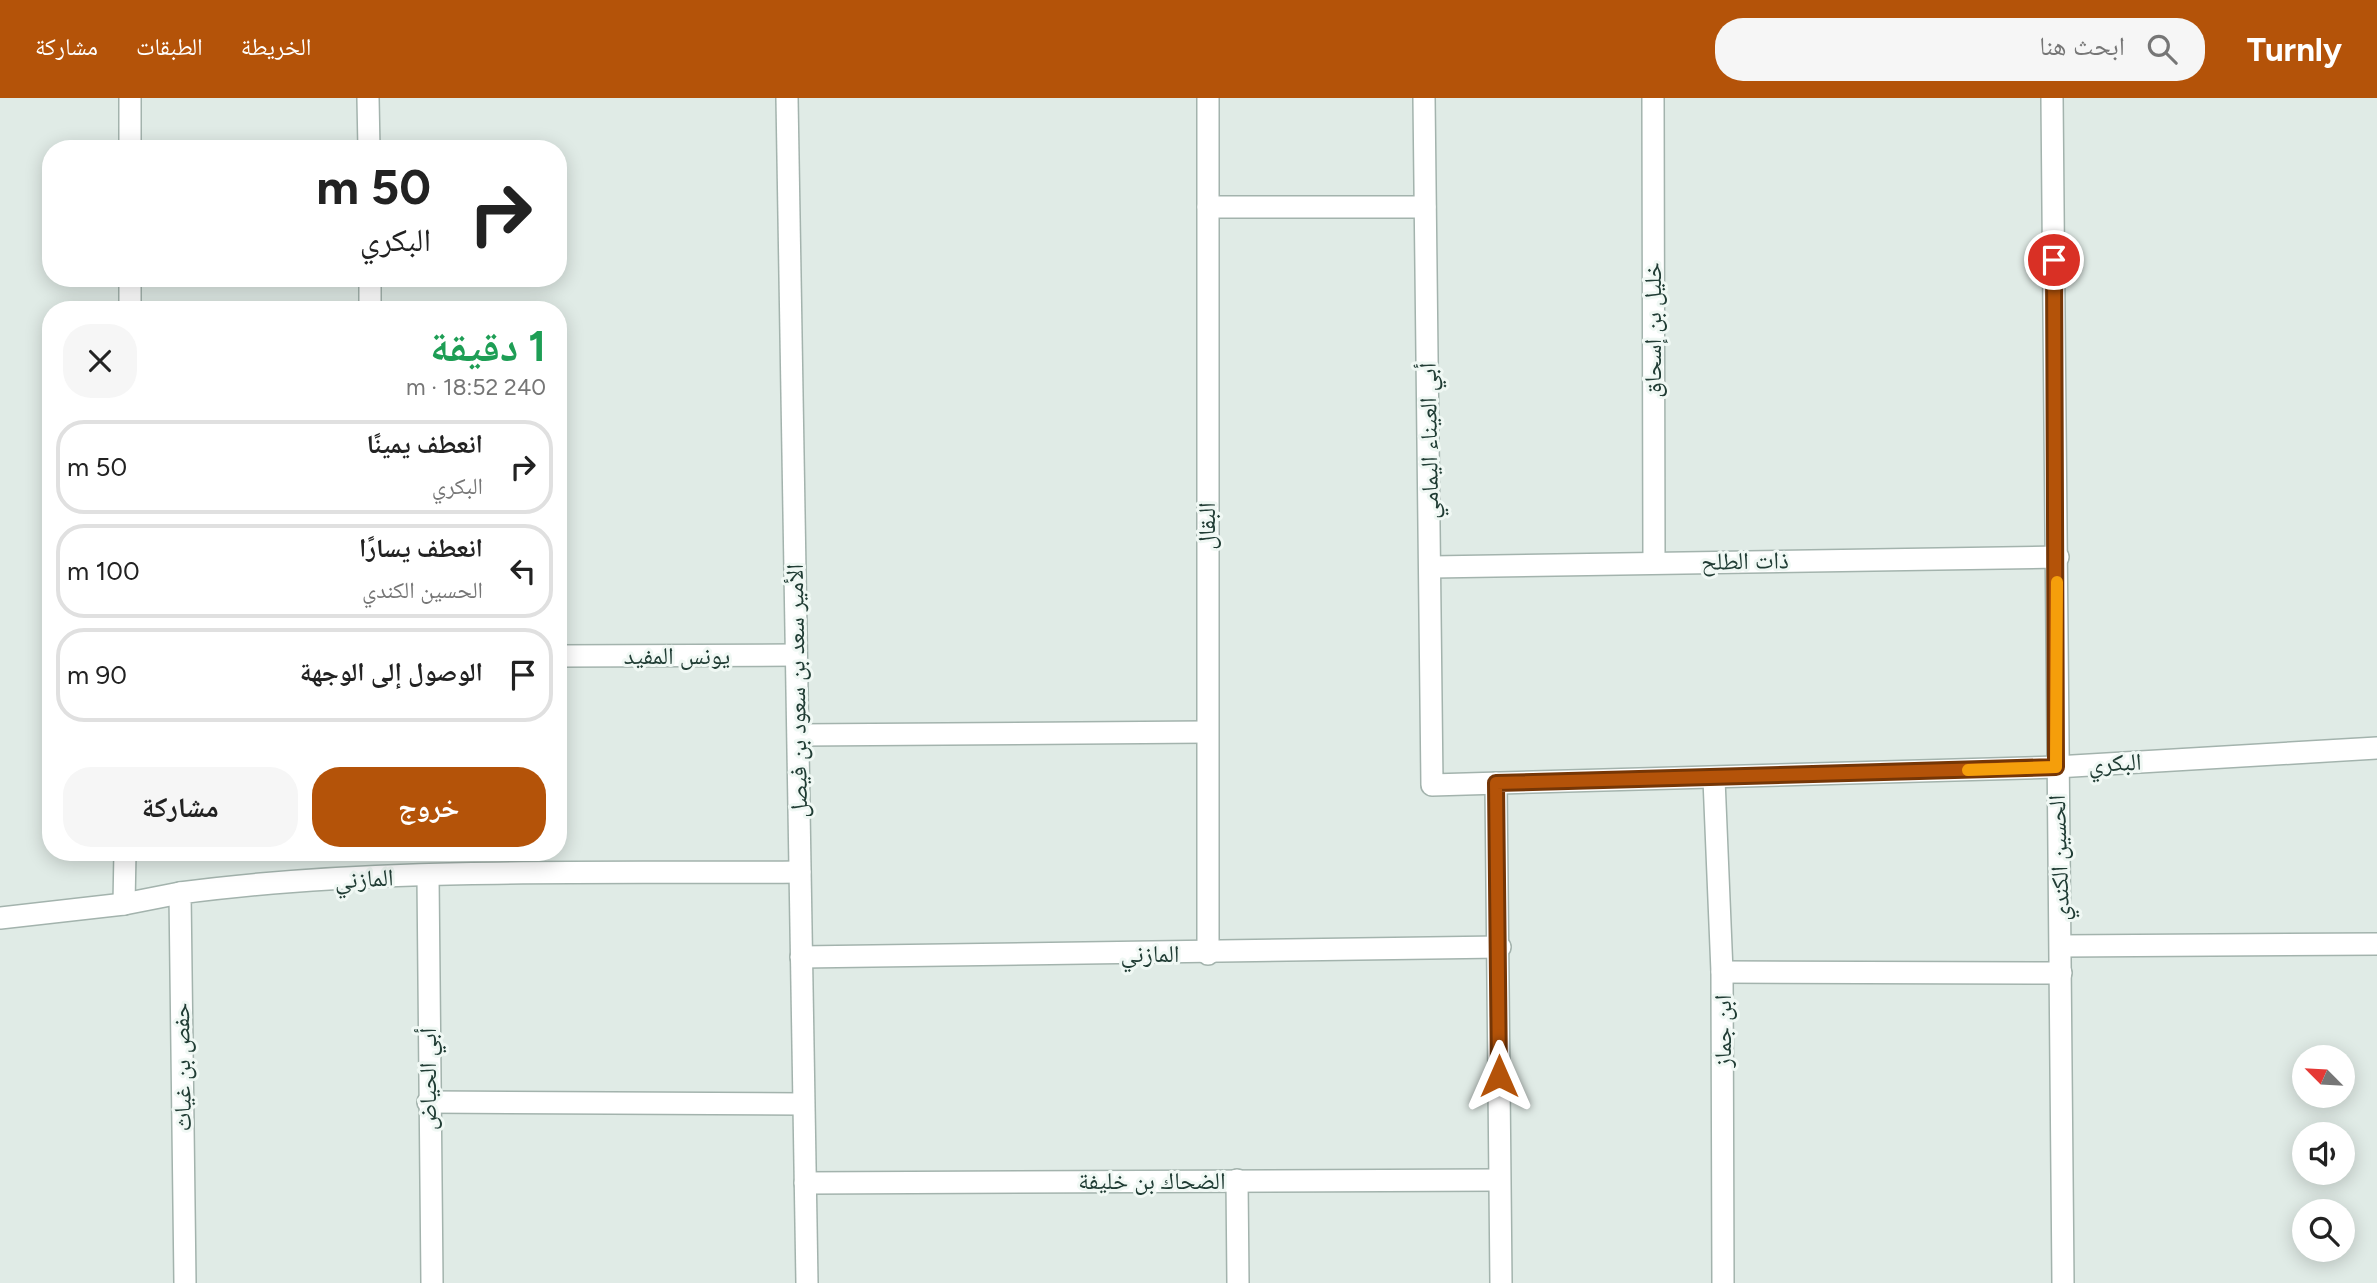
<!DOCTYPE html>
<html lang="ar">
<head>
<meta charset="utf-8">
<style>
	body { margin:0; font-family:Figtree,"Noto Naskh Arabic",sans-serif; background:#f6f6f6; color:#222; direction:rtl; height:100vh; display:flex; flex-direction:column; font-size:26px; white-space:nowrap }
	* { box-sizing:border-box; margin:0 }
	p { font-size:23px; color:#767676 }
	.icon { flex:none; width:38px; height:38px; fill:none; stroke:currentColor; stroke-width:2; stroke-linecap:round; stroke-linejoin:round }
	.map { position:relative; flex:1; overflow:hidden; direction:ltr }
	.side { position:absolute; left:42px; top:203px; width:525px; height:560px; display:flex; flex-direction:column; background:#fff; border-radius:28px; box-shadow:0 4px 18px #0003; direction:rtl }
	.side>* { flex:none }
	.hud { position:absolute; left:42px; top:42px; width:525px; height:147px; border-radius:28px; box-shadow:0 4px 18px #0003; direction:rtl; background:#fff; color:#222; overflow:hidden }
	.needle { width:46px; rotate:294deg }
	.tools { position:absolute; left:2292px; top:947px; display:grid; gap:14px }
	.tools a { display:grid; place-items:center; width:63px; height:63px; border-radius:50%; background:#fff; box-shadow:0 4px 18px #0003; font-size:35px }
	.pin { position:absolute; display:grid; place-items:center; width:60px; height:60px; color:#fff; margin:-30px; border:4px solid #fff; border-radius:50%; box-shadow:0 2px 7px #0007 }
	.me { position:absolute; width:77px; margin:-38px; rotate:0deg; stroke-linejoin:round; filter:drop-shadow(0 0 5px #0008) }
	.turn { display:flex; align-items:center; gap:24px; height:147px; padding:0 21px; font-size:32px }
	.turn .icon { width:91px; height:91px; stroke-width:2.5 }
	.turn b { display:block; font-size:49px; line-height:60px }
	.round { display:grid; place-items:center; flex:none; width:74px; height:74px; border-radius:28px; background:#f6f6f6 }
	.headline { display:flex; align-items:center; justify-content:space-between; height:119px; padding:0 21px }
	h1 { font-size:42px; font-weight:700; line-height:52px; color:#1e9e55 }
	.action { display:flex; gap:14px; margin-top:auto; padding:14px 21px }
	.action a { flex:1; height:80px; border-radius:28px; background:#b45309; color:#fff; font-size:28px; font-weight:700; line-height:80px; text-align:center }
	.action a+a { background:#f6f6f6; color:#222 }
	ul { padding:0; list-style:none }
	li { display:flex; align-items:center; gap:21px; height:94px; margin:0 14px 10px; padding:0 7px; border:4px solid #e0e0e0; border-radius:28px }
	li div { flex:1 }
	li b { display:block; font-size:26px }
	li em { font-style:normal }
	header { display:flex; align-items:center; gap:42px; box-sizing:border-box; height:98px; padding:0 35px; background:#b45309; color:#fff }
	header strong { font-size:33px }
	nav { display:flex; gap:38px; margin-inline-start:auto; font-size:24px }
	.search { width:490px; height:63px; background:#f6f6f6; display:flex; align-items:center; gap:18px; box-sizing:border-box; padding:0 24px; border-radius:28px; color:#767676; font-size:26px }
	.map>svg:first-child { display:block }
</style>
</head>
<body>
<header>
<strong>Turnly</strong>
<div class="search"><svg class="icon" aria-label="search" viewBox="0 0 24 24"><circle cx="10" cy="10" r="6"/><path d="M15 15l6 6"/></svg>ابحث هنا</div>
<nav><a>الخريطة</a><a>الطبقات</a><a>مشاركة</a></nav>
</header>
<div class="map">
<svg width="2377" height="1185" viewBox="0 0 2377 1185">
	<rect width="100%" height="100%" fill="#e0ebe6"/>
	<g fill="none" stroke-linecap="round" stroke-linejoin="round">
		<defs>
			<g id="minor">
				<path d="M 368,0 L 369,51"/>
				<path d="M 787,0 L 807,1185"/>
				<path d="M 1208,0 L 1208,856"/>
				<path d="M 1424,0 L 1432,687 L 2056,669 L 2377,650"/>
				<path d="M 1653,0 L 1654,464"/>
				<path d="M 2052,0 L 2063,1185"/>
				<path d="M 130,51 L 130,0"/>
				<path d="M 1208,109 L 1425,109"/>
				<path d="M 370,180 L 370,212"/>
				<path d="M 130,212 L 130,180"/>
				<path d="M 1432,469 L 2058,459"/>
				<path d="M 558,558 L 796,557"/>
				<path d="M 800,637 L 1206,634"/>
				<path d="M 1714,681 L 1722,874 L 1723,1185"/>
				<path d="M 1496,685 L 1501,1185"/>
				<path d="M 428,778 L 432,1185"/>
				<path d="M 124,806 L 125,754"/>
				<path d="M 0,820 L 124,806 L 180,795"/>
				<path d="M 2061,848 L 2377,846"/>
				<path d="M 801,859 L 1500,849"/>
				<path d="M 1722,874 L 2061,875"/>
				<path d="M 428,1004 L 802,1006"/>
				<path d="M 1237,1082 L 1238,1185"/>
				<path d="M 805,1085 L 1499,1082"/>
				<path d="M 185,1185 L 180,795 C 381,768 597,776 800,774"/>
			</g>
		</defs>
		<use href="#minor" stroke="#a3b3ad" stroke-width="24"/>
		<use href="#minor" stroke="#fff" stroke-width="21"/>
	</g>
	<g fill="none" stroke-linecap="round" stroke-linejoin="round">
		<defs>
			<path id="route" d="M 1499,978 L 1496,685 L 2056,669 L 2054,162"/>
		</defs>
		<use href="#route" stroke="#753606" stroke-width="18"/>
		<use href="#route" stroke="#b45309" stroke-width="12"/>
		<path stroke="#f59e0b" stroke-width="12" d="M 1968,672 L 2056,669 L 2057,484"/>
	</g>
	<g text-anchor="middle" stroke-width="6" stroke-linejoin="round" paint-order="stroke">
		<g font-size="24" fill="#203c34" stroke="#f0f8f4">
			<text transform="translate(1653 232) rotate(-90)" y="8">خليل بن إسحاق</text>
			<text transform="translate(1429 343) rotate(-91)" y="8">أبي العيناء اليمامي</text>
			<text transform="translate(1207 428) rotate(-90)" y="8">البقال</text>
			<text transform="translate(1745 463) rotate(-1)" y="8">ذات الطلح</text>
			<text x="677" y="566">يونس المفيد</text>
			<text transform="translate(797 593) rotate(-91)" y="8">الأمير سعد بن سعود بن فيصل</text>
			<text transform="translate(2115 665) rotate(-3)" y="8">البكري</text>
			<text transform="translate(2059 760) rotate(-92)" y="8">الحسين الكندي</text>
			<text transform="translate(364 781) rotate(-3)" y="8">المازني</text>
			<text x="1150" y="864">المازني</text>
			<text transform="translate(1723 933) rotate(-90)" y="8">ابن جماز</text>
			<text transform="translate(182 969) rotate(-91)" y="8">حفص بن غياث</text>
			<text transform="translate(428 981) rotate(-90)" y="8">أبي الحياض</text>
			<text x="1152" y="1091">الضحاك بن خليفة</text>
		</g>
	</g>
</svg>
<div class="tools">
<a><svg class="needle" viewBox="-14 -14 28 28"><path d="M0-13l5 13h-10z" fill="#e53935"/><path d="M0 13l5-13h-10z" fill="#767676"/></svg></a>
<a><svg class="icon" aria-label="sound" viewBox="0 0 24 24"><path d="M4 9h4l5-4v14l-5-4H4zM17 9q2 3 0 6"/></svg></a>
<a><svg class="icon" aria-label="search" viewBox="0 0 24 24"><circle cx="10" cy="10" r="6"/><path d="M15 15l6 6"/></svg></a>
</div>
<div class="pin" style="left:2054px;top:162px;background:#d93025"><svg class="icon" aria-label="arrive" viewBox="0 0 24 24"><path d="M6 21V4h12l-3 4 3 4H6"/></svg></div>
<svg class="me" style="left:1499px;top:978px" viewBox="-20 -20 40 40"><path d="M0-17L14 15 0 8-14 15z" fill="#b45309" stroke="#fff" stroke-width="4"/></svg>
<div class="hud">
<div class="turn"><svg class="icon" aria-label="right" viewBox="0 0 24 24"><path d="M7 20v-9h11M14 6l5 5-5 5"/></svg><div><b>50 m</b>البكري</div></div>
</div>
<section class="side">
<div class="headline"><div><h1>1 دقيقة</h1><p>240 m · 18:52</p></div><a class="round"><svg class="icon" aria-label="close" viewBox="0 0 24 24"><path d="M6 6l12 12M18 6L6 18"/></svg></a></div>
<ul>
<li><svg class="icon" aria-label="right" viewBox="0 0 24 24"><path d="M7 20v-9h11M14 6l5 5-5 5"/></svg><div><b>انعطف يمينًا</b><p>البكري</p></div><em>50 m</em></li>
<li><svg class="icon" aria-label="left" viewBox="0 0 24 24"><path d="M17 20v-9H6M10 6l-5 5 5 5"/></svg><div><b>انعطف يسارًا</b><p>الحسين الكندي</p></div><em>100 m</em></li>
<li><svg class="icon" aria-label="arrive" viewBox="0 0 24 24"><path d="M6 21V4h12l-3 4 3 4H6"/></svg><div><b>الوصول إلى الوجهة</b></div><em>90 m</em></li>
</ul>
<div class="action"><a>خروج</a><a>مشاركة</a></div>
</section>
</div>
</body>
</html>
